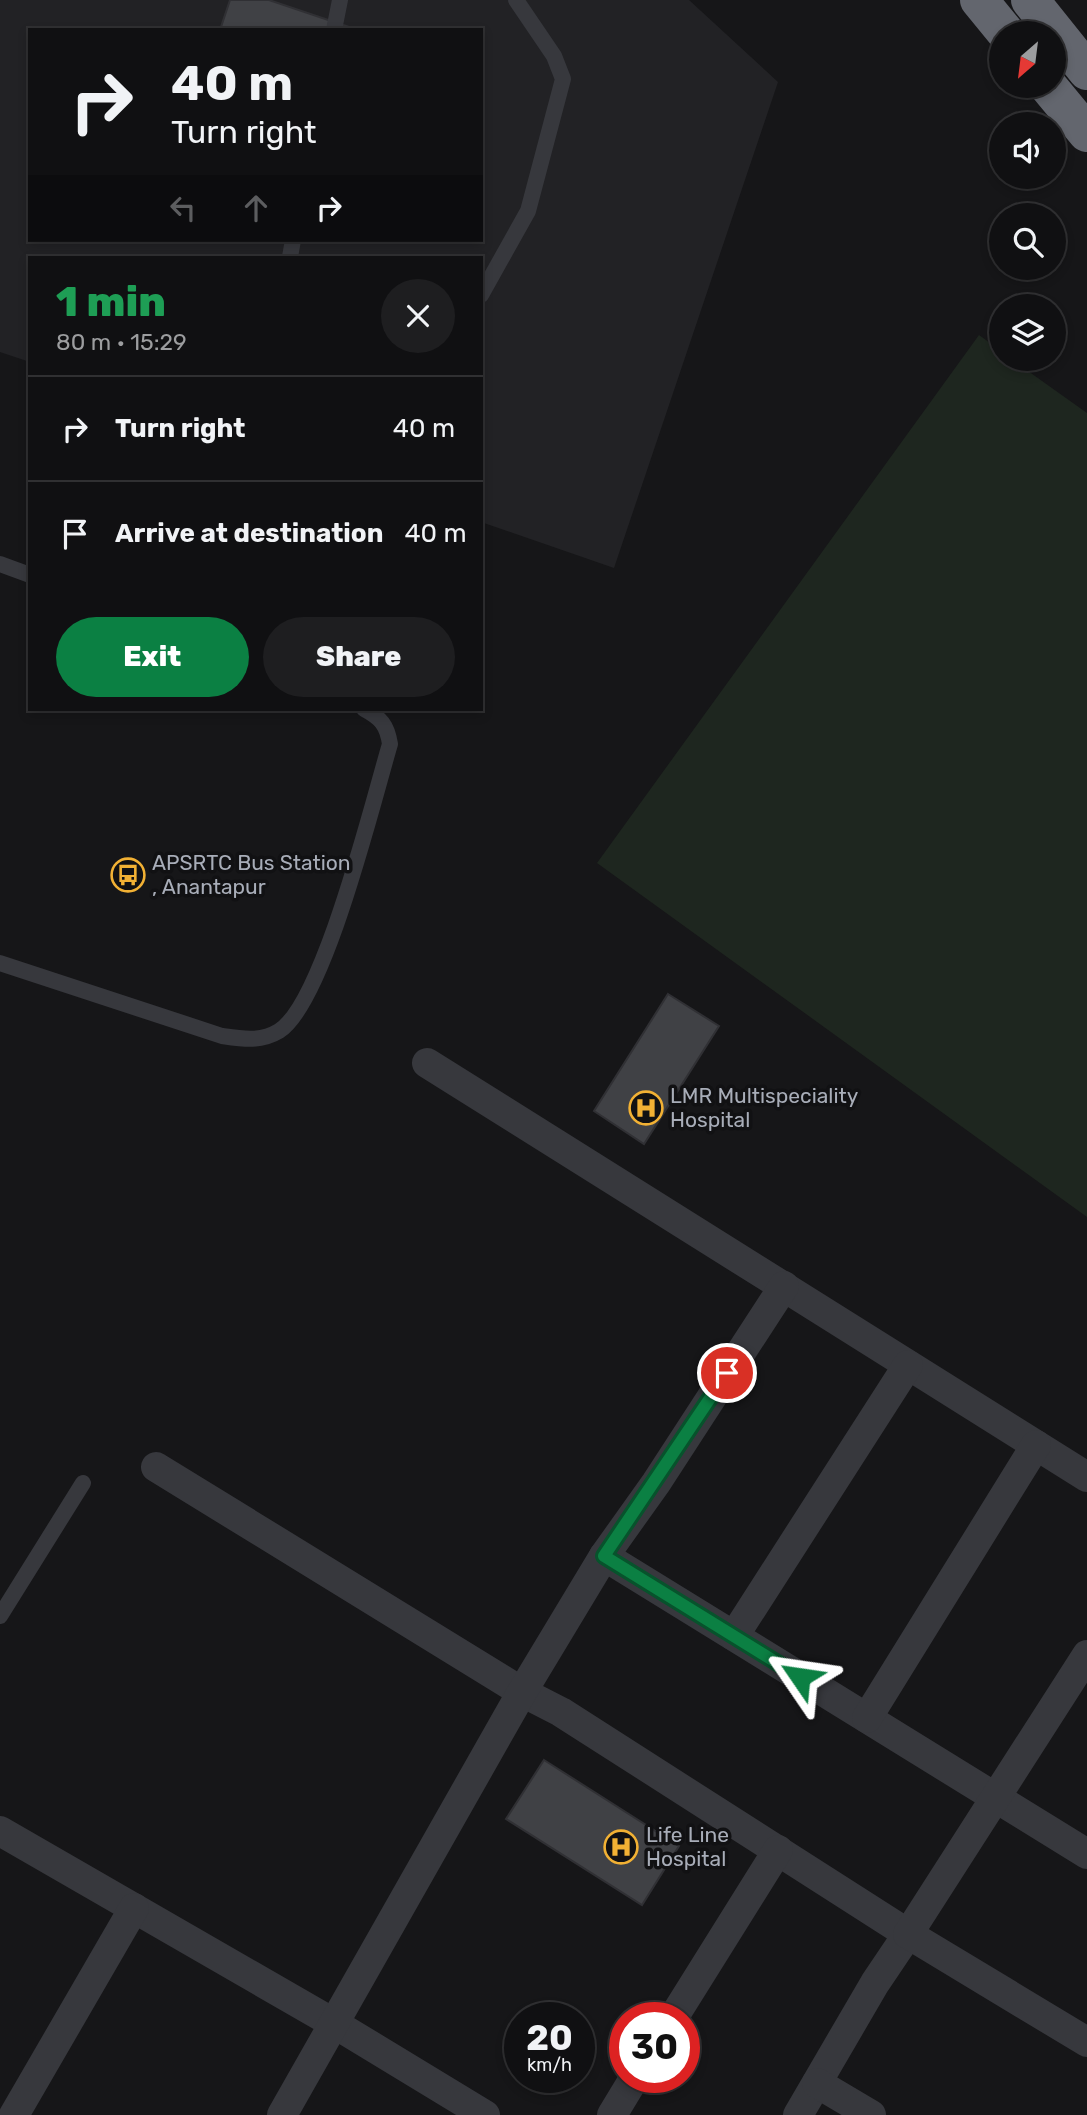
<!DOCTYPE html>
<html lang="en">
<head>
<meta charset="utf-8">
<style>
	body { margin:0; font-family:Rubik,sans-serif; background:#1e1e20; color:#f1f3f6; height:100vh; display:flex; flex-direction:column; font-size:26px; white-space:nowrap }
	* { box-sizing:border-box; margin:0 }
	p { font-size:23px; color:#9c9d9f }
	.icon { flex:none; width:38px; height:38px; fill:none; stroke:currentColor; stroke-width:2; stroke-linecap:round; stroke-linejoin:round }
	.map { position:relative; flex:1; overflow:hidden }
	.side { position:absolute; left:28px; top:256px; width:455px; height:455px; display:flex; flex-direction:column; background:#101012; border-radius:0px; box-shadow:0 4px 10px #0003,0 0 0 2px #303032 }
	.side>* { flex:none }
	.hud { position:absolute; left:28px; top:28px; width:455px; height:214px; border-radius:0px; box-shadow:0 4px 10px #0003,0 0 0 2px #303032; background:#101012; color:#f1f3f6; overflow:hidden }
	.needle { width:46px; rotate:208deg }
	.tools { position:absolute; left:989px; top:21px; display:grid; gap:14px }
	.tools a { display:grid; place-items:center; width:77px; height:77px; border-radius:50%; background:#101012; box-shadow:0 4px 10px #0003,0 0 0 2px #303032; font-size:35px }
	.speed { position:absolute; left:504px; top:2002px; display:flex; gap:14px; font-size:35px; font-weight:700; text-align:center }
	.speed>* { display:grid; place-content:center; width:91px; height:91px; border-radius:50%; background:#101012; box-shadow:0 4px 10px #0003,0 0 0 2px #303032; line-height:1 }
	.speed small { font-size:18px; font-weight:400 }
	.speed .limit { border:10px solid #d22; background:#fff; color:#111 }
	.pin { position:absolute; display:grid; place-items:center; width:60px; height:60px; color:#fff; margin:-30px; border:4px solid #fff; border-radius:50%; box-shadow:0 2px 7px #0007 }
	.me { position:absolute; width:77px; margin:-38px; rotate:302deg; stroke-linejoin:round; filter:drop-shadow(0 0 5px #0008) }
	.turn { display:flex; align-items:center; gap:24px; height:147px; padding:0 28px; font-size:32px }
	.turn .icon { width:91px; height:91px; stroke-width:2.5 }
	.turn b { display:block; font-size:49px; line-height:60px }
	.lanes { display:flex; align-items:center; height:66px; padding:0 28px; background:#0003; justify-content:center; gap:35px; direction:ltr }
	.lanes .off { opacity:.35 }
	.round { display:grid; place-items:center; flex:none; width:74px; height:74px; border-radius:37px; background:#1e1e20 }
	.head { display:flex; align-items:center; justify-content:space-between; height:119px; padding:0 28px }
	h1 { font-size:42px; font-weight:800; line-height:52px; color:#1e9e55 }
	.action { display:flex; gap:14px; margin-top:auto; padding:14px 28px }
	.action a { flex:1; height:80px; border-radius:42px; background:#0b8043; color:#fff; font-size:28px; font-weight:800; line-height:80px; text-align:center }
	.action a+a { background:#1e1e20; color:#f1f3f6 }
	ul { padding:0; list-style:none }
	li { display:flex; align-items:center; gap:21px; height:105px; padding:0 28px; border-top:2px solid #303032 }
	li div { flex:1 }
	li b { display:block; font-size:26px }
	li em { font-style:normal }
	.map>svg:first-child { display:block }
</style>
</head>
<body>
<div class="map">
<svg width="1087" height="2115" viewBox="0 0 1087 2115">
	<rect width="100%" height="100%" fill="#161618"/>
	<path fill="#222225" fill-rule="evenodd" d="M 0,0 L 689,0 L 778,82 L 614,568 L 481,522 L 481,257 L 30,257 L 30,362 L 0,352 ZM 30,30 L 481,30 L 481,240 L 30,240 Z"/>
	<path fill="#1e261f" d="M 979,335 L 1001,351 L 1001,359 L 1011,359 L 1087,413 L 1087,1217 L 597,863 Z"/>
	<g fill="#404145" stroke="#303034" stroke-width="2">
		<path d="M 230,0 L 269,0 L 358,30 L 220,30 Z"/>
		<path d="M 668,994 L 719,1026 L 644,1144 L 594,1111 Z"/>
		<path d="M 544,1760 L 679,1846 L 642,1905 L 506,1819 Z"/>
	</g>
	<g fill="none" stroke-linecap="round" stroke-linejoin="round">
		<g stroke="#37383d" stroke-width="16">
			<path d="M 334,30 L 340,0"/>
			<path d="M 290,257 L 293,240"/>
			<path d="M 481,295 L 528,211 L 563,79 L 554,56 L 516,0"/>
			<path d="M 0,564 L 30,575"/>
			<path d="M 0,963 L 222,1036 C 243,1039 261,1042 279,1031 C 324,1003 373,801 390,744 C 387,725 381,718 364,709"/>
			<path d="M 0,1616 L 83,1483"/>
		</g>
		<g stroke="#37383d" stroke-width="30">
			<path d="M 427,1063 L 1087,1477"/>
			<path d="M 156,1467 L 522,1692 L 561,1712 L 908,1934 L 875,1983 L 798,2115"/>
			<path d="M 604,1556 L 1087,1854"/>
			<path d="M 734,1636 L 908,1365"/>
			<path d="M 1087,1655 L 908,1934 L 1087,2042"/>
			<path d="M 867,1718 L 1036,1445"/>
			<path d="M 0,1831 L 335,2024 L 485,2115"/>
			<path d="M 673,2018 L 778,1850"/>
			<path d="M 817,2083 L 871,2115"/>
			<path d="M 14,2115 L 134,1908"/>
			<path d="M 282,2115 L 522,1692 L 604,1556 L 656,1483 L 784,1286"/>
			<path d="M 612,2115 L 635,2077"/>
		</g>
		<g stroke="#63666e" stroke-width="38">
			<path d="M 979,0 L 1006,33"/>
			<path d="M 1030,0 L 1087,71"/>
			<path d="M 1048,86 L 1087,133"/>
		</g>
	</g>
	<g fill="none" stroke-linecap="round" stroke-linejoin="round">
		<defs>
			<path id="route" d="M 727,1373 L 604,1556 L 800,1677"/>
		</defs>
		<use href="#route" stroke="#07532c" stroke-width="18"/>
		<use href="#route" stroke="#0b8043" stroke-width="12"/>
	</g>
	<defs>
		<symbol id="bus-ring" viewBox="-11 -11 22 22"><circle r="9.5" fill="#111113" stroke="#f2b134" stroke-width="1.5"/><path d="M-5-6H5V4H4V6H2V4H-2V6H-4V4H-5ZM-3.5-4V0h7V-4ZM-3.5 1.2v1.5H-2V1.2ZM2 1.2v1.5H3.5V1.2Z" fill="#f2b134"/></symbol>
		<symbol id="hospital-ring" viewBox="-11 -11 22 22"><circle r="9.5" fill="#111113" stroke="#f2b134" stroke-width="1.5"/><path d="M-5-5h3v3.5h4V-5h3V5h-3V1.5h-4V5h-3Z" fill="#f2b134"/></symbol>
	</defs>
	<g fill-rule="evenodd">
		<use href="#bus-ring" x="109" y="856" width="38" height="38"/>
		<use href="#hospital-ring" x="627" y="1089" width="38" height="38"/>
		<use href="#hospital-ring" x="602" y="1828" width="38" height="38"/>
	</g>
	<g text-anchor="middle" stroke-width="7" stroke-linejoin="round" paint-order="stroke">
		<g font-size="21" fill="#a8adb8" stroke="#111113" text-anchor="start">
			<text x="152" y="870">APSRTC Bus Station<tspan x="152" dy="24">, Anantapur</tspan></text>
			<text x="670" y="1103">LMR Multispeciality<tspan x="670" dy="24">Hospital</tspan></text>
			<text x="646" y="1842">Life Line<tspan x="646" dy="24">Hospital</tspan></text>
		</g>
	</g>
</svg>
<div class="tools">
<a><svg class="needle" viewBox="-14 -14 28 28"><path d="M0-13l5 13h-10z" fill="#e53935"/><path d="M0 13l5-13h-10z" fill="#9c9d9f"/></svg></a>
<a><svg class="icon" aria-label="sound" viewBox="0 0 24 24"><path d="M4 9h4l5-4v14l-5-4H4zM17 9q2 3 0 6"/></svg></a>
<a><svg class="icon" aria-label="search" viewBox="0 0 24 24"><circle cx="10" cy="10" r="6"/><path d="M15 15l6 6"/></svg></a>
<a><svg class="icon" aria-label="layers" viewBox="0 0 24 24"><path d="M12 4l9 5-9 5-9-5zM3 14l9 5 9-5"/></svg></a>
</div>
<div class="speed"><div>20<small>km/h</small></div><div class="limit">30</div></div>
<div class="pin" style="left:727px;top:1373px;background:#d93025"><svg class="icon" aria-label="arrive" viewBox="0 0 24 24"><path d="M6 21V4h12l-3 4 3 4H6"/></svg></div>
<svg class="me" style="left:800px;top:1677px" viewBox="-20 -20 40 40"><path d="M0-17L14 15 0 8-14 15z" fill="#0b8043" stroke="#fff" stroke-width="4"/></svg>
<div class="hud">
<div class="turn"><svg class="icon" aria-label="right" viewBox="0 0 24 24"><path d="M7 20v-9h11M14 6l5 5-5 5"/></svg><div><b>40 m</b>Turn right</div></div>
<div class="lanes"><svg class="icon off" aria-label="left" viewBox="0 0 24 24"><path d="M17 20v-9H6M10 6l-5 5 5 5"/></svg><svg class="icon off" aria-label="ahead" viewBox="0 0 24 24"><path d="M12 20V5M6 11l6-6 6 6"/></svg><svg class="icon" aria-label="right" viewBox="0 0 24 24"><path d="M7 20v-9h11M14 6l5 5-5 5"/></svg></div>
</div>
<section class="side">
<div class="head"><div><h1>1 min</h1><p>80 m · 15:29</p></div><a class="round"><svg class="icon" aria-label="close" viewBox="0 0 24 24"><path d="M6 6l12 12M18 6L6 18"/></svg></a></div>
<ul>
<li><svg class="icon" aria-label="right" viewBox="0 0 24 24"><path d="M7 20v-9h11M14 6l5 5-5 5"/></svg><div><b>Turn right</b></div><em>40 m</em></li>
<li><svg class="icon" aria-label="arrive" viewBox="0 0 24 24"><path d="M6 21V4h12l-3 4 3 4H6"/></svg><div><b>Arrive at destination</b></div><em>40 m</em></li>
</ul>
<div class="action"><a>Exit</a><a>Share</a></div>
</section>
</div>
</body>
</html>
